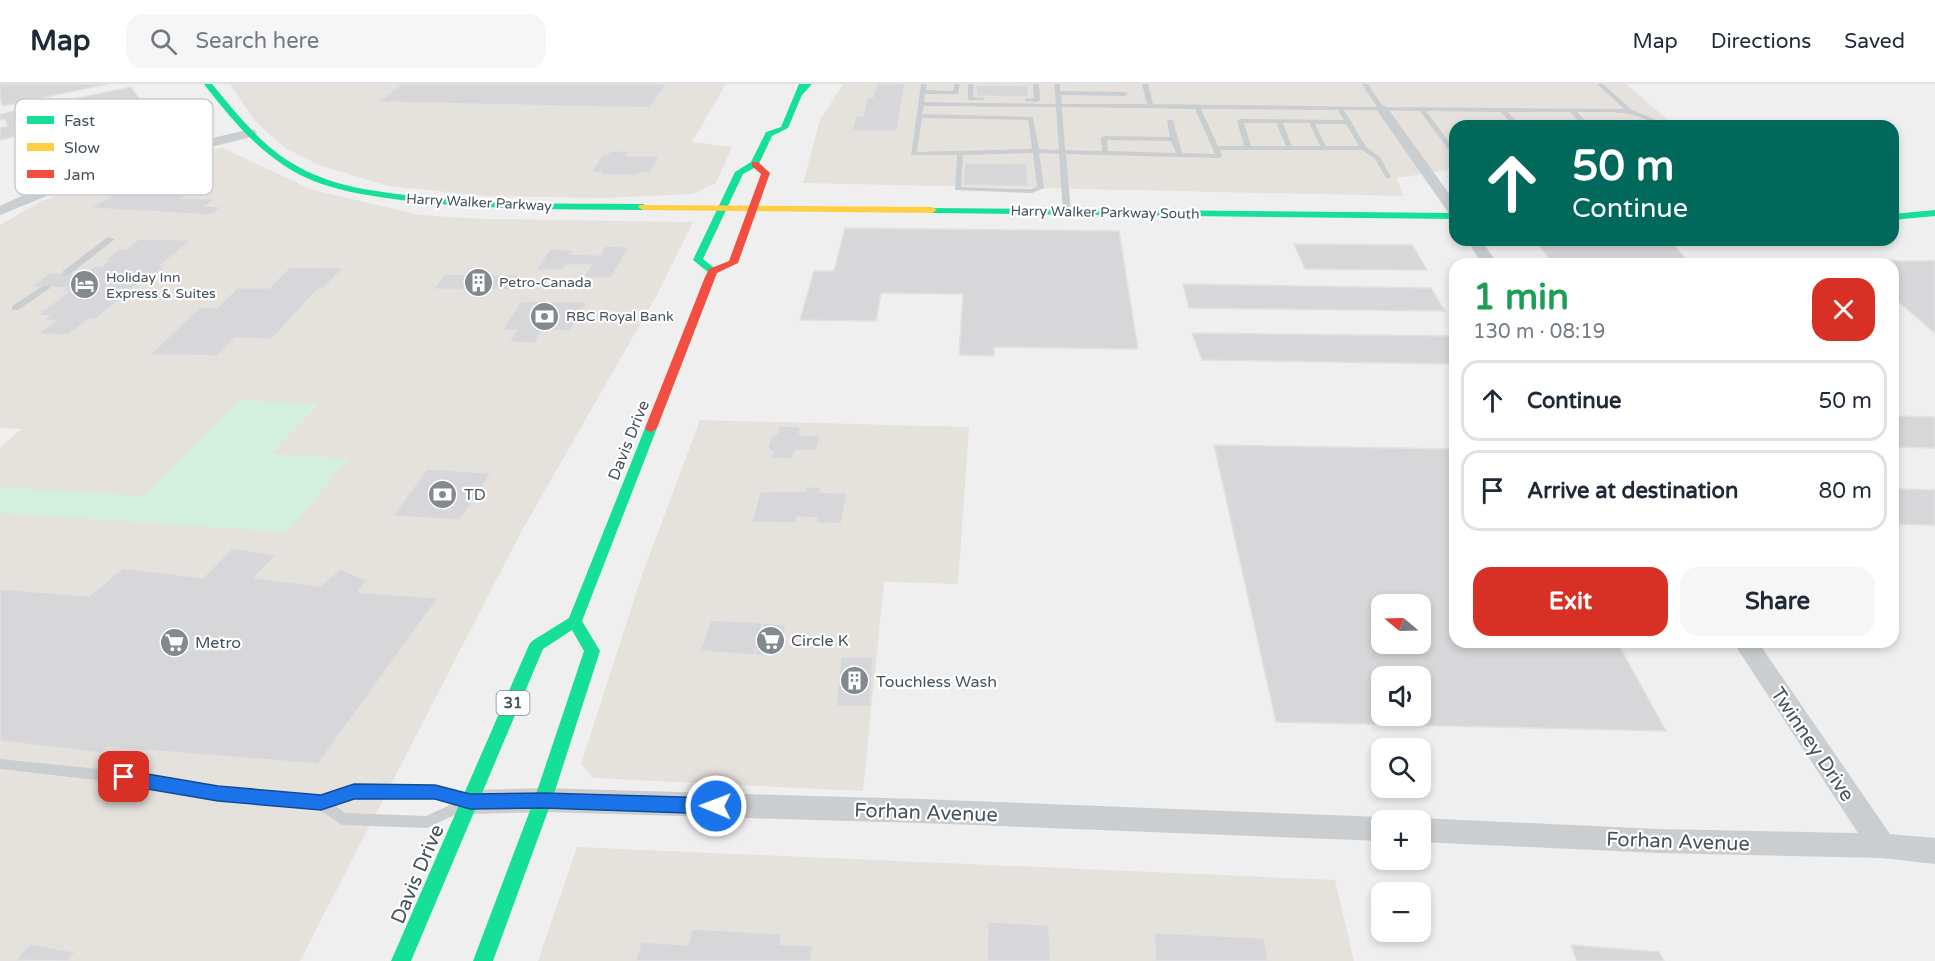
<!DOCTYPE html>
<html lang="en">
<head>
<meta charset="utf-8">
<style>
	body { margin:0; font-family:"Varela Round",sans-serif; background:#f6f6f7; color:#1f2937; height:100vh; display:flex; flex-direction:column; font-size:22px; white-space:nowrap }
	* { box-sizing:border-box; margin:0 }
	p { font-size:20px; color:#747a83 }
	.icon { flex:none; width:33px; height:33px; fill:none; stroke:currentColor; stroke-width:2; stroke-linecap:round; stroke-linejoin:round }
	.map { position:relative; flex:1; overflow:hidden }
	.panel { position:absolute; left:1449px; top:174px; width:450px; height:390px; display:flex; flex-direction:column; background:#fff; border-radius:18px; box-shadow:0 3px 9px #0003 }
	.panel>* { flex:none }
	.hud { position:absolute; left:1449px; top:36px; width:450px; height:126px; border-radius:18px; box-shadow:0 3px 9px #0003; background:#00695c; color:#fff; overflow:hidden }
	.needle { width:39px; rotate:289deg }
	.buttons { position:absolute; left:1371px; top:510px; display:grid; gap:12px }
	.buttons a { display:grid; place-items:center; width:60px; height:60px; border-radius:12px; background:#fff; box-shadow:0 3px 9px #0003; font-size:30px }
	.pin { position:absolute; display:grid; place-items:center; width:51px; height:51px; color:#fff; margin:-26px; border-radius:12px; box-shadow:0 3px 9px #0006 }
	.me { position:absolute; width:66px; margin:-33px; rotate:271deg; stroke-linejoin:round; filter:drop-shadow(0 0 4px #0008) }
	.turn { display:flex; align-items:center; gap:21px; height:126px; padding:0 24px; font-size:27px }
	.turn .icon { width:78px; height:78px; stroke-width:2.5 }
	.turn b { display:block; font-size:42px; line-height:51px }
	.round { display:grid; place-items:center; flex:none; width:63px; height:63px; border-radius:18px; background:#f6f6f7 }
	.summary { display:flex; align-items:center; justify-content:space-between; height:102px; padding:0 24px }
	h1 { font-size:36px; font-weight:700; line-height:45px; color:#1e9e55 }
	.button { display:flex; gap:12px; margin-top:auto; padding:12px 24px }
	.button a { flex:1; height:69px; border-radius:18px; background:#d93025; color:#fff; font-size:24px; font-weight:700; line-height:69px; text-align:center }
	.button a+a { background:#f6f6f7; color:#1f2937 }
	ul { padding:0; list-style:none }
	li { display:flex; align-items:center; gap:18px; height:81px; margin:0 12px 9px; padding:0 12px; border:3px solid #e0e1e3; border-radius:18px }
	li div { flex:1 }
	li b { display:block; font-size:22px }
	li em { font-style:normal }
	header { display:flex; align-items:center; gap:36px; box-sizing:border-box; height:84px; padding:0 30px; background:#fff; border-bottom:2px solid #e0e1e3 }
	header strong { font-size:28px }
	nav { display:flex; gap:33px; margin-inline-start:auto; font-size:21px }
	.search { width:420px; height:54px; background:#f6f6f7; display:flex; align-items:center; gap:15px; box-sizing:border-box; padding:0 21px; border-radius:18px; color:#747a83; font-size:22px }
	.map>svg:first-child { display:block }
</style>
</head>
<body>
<header>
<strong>Map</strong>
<div class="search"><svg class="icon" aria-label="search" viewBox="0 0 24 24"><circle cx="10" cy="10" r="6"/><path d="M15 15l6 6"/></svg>Search here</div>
<nav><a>Map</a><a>Directions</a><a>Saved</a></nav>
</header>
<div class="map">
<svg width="1935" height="877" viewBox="0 0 1935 877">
	<rect width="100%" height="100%" fill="#f0efef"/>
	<g fill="#e5e2dd" fill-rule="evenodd">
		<path d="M 230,0 L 726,0 L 692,58 L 732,63 L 716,99 L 693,110 L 604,114 L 487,112 L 388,102 L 319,81 L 285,64 L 255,37 Z"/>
		<path d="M 843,0 L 1626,0 L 1675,42 L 1455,42 L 1455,85 L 1397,94 L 1403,112 L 803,99 L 820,36 Z"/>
		<path d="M 223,64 L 313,106 L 420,131 L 484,135 L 693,138 L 658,209 L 520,450 L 300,877 L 0,877 L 0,364 L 21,345 L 0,344 L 0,141 L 41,117 L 177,72 ZM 317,321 L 271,370 L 348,375 L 143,413 Z"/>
		<path d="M 700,336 L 969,343 L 958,500 L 884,498 L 863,707 L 593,694 L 581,680 L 642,491 Z"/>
		<path d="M 577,763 L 1335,796 L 1354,877 L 538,877 Z"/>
	</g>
	<path fill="#d3efdd" d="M 241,316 L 317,320 L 272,370 L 349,375 L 287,448 L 0,429 L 0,403 L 143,412 Z"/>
	<g fill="#d7d7d9" stroke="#e1e1e2" stroke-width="1.5" fill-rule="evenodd">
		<path d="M 0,0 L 108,0 L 3,22 L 0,14 Z"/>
		<path d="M 401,0 L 666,0 L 650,24 L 379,18 Z"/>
		<path d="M 877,0 L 905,0 L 897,47 L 852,47 L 856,32 L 863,32 L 867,13 L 873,13 Z"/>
		<path d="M 976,1 L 1028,2 L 1028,13 L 976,12 Z"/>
		<path d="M 131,3 L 146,24 L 0,56 L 0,44 L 8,42 L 5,35 L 0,36 L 0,30 Z"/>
		<path d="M 610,67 L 629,67 L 626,72 L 659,72 L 650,89 L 639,89 L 637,91 L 600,91 L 602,88 L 591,88 L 602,71 L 607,71 Z"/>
		<path d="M 965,79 L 1027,80 L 1028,102 L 963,101 Z"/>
		<path d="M 150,99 L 201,101 L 183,114 L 215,115 L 206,122 L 222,123 L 210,131 L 91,124 L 117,108 L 135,109 Z"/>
		<path d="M 845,144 L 1119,147 L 1138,265 L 994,263 L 994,272 L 959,271 L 963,210 L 881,209 L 876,237 L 800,236 L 814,187 L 834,187 Z"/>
		<path d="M 139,155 L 191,156 L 161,181 L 166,181 L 145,199 L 140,198 L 96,235 L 88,235 L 68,251 L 38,250 L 55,237 L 43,236 L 49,232 L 38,231 L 68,208 L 60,208 L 66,204 L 30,203 L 50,189 L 85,189 L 95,182 L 102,182 L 109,176 L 105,176 L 120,165 L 126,165 Z"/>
		<path d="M 1535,156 L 1669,156 L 1691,180 L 1553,180 Z"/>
		<path d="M 1294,160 L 1412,161 L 1427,186 L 1305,185 Z"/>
		<path d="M 605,162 L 629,163 L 611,194 L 583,194 L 591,181 L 566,181 L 563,186 L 536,186 L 550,165 L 574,166 L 571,170 L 600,171 Z"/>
		<path d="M 1851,177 L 1935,177 L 1935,249 L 1893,213 L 1893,180 L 1855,180 Z"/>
		<path d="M 290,183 L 343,184 L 323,205 L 318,205 L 272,255 L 235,254 L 217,272 L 150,271 L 200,223 L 217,224 L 237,204 L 269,204 Z"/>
		<path d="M 445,190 L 523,191 L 513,206 L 433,205 Z"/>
		<path d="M 1183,200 L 1431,204 L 1445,227 L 1189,224 Z"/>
		<path d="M 521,217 L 587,218 L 570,247 L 542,246 L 535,259 L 509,258 L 517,246 L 502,246 Z"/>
		<path d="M 1192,249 L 1455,252 L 1455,280 L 1202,276 Z"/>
		<path d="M 1893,332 L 1935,333 L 1935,364 L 1893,363 Z"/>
		<path d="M 779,342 L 801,343 L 799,349 L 802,351 L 820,352 L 816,366 L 799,366 L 794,368 L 792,375 L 771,374 L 773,368 L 768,365 L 771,352 L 778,349 Z"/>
		<path d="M 1214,361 L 1455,365 L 1455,558 L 1617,558 L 1666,647 L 1276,638 ZM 1382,520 L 1420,520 L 1420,560 L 1382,560 ZM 1382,592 L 1420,592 L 1420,632 L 1382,632 Z"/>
		<path d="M 427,385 L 491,389 L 460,436 L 393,432 Z"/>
		<path d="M 806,403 L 821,403 L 820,408 L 847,409 L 841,440 L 816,439 L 817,434 L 797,433 L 796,439 L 752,438 L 760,408 L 805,407 Z"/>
		<path d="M 1893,405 L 1935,406 L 1935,441 L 1893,440 Z"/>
		<path d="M 232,464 L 276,471 L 254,494 L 320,502 L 340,485 L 367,496 L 358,508 L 438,514 L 318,680 L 107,663 L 101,669 L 0,657 L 0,505 L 89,512 L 123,484 L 203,494 Z"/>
		<path d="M 711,536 L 763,539 L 754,571 L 700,567 Z"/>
		<path d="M 763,539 L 786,541 L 778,572 L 754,571 Z"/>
		<path d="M 841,573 L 873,573 L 870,622 L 836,622 Z"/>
		<path d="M 988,838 L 1049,841 L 1050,877 L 987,877 Z"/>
		<path d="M 692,845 L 782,850 L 780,860 L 813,862 L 810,877 L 636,877 L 641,858 L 688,861 Z"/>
		<path d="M 1154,849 L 1264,854 L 1268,877 L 1156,877 Z"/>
		<path d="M 30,860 L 75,868 L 68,877 L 16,876 Z"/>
		<path d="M 1571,861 L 1659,868 L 1664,877 L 1577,877 Z"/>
	</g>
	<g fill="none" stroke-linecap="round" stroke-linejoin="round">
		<g fill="#cbced0" fill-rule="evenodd">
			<path d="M 921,0 L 927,0 L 926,6 L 953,7 L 954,0 L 960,0 L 958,10 L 925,10 L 924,18 L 1056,20 L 1054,0 L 1060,0 L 1060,7 L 1125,8 L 1128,10 L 1125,12 L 1061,11 L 1062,20 L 1147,20 L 1142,0 L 1148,0 L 1153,20 L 1377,23 L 1362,0 L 1368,0 L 1383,23 L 1624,25 L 1597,0 L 1603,0 L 1632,26 L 1654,35 L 1662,42 L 1655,42 C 1634,24 1603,29 1577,28 L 1590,42 L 1583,42 L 1570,28 L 1508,28 L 1520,42 L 1514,42 L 1501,28 L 1426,27 L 1455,66 L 1455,73 L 1453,72 L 1420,27 L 1344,26 L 1366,63 L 1380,73 L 1391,93 L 1390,94 L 1386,94 L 1375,75 L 1362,66 L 1220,66 L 1222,72 L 1219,74 L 1066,70 L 1071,128 L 1067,130 L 1063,128 L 1059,70 L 1039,69 L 1044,104 L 1032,109 L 955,106 L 957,71 L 911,71 ZM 924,22 L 1056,23 L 1059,66 L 1039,65 L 1033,33 L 922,30 ZM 1062,23 L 1195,25 L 1215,70 L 1182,69 L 1173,37 L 1170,35 L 1167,37 L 1170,53 L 1104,52 L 1101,54 L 1102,67 L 1065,66 ZM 1201,25 L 1338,26 L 1344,36 L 1240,35 L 1237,37 L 1244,62 L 1218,62 ZM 922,34 L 1028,36 L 1032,65 L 917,68 ZM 1244,39 L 1276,39 L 1286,62 L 1251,62 ZM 1283,39 L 1309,39 L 1320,62 L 1292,62 ZM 1315,40 L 1346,40 L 1359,62 L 1326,62 ZM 1107,56 L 1171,57 L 1176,69 L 1108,67 ZM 1033,69 L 1037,103 L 1031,105 L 961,103 L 963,71 Z"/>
			<path d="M 968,0 L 974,0 L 973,13 L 984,14 L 984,16 L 968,16 Z"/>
			<path d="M 1033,0 L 1039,0 L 1040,16 L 1037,18 L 1025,17 L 1025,15 L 1034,14 Z"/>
			<path d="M 108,153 L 115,155 L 69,191 L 63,191 L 63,187 Z"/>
			<path d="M 43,202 L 49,202 L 50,204 L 18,226 L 12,226 L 12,222 Z"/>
			<path d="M 0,675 L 148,690 L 218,703 L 321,713 L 354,701 L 435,702 L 469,712 L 471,716 L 469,720 L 461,721 L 463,724 L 461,728 L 427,744 L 342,741 L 318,725 L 218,715 L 148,702 L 0,685 ZM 354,713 L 435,714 L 454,719 L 426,732 L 345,729 L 333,720 Z"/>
		</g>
		<g fill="#cbced0" fill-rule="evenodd">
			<path d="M 1382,21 L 1386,22 L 1455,118 L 1455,132 L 1450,131 L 1376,25 Z"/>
			<path d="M 251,45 L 255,46 L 257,49 L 255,52 L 96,92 L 0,131 L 0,122 C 80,83 165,65 251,45 Z"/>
			<path d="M 1467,156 L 1481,156 L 1498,180 L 1482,180 Z"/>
			<path d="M 1733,558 L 1758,558 L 1890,750 L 1935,754 L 1935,780 L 1882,774 L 1658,769 L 1420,758 L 1420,736 L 1413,736 L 1420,734 L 1658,745 L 1858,749 Z"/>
			<path d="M 543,704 L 920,715 L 1382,733 L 1392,736 L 1382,736 L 1382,757 L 920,739 L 543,728 L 470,730 L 460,726 L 456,718 L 460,710 L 470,706 Z"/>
		</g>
		<g fill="#16e098" fill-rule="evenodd">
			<path d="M 204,0 L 212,0 C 237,30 262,63 297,82 C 335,104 381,108 424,113 C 497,120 570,120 643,120 L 648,123 L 643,126 C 562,125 481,126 401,116 C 363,111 321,105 288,84 C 254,63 228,31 204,0 Z"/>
			<path d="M 799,0 L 812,0 L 802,11 L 788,44 L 772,52 L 758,82 L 743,90 L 703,175 L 718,187 L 717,189 L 709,189 L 693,176 L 735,88 L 751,78 L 766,48 L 781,43 Z"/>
			<path d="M 929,124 L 1455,129 L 1455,135 L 932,129 L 929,128 Z"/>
			<path d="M 1935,126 L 1935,132 L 1893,136 L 1893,130 Z"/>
			<path d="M 651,340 L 657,344 L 582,537 L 600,567 L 552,716 L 493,877 L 473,877 L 534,716 L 584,567 L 572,546 L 543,565 L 411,877 L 391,877 L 529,561 L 532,557 L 569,534 L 645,344 Z"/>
		</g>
		<path fill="#ffcf43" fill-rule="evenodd" d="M 640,121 L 932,123 L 937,126 L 932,129 L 643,126 L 638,123 Z"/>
		<path fill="#f24e42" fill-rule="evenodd" d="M 752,78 L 758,78 L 770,89 L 738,179 L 717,189 L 657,344 L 651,348 L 647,347 L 645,344 L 705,193 L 709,185 L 729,177 L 761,90 L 752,82 Z"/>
	</g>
	<path fill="#1a73e8" stroke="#114b97" stroke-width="1.5" d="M 124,686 L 218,702 L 321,711 L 354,700 L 435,701 L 470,710 L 543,709 L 716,714 L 722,717 L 724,722 L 722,727 L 716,730 L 543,724 L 470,725 L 435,715 L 354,715 L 321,726 L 218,717 L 124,701 L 118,699 L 116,693 L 118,688 Z"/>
	<defs>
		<symbol id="building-disc" viewBox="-11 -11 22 22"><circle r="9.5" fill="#82898f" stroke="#fff"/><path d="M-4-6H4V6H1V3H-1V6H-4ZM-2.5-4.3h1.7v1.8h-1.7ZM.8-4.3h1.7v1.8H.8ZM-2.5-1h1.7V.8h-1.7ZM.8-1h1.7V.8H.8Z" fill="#fff"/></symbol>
		<symbol id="hotel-disc" viewBox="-11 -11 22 22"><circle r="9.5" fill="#82898f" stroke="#fff"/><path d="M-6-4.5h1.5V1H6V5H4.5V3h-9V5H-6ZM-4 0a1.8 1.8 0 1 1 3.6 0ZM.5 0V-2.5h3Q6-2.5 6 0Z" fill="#fff"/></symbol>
		<symbol id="bank-disc" viewBox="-11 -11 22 22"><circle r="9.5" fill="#82898f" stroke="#fff"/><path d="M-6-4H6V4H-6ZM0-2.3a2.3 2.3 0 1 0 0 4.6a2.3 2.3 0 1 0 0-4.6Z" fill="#fff"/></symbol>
		<symbol id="supermarket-disc" viewBox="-11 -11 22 22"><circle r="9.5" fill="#82898f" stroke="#fff"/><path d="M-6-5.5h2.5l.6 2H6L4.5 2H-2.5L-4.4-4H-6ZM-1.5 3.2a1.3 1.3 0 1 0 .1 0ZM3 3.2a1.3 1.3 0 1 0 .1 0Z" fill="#fff"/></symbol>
	</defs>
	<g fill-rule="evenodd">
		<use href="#building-disc" x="462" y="182" width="33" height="33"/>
		<use href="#hotel-disc" x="68" y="184" width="33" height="33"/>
		<use href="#bank-disc" x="528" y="216" width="33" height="33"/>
		<use href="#bank-disc" x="426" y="394" width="33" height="33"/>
		<use href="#supermarket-disc" x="754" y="540" width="33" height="33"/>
		<use href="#supermarket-disc" x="158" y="542" width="33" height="33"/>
		<use href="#building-disc" x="838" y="580" width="33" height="33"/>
	</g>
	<g text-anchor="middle" stroke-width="4.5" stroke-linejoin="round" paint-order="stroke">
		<g font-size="14" fill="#46525c" stroke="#fff">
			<text transform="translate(479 118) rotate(3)" y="5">Harry Walker Parkway</text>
			<text transform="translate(1105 128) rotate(1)" y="5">Harry Walker Parkway South</text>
		</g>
		<g font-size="14" fill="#46525c" stroke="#fff" text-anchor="start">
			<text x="106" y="198">Holiday Inn<tspan x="106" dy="16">Express &amp; Suites</tspan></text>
			<text x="499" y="203">Petro-Canada</text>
			<text x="566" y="237">RBC Royal Bank</text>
		</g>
		<rect fill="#fff" stroke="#7e868d" stroke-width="1.5" x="496.5" y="607" width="33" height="24" rx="4.5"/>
		<g font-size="15" font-weight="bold" fill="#46525c">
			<text x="513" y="624">31</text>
		</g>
		<g font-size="16" fill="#46525c" stroke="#fff">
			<text transform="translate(628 356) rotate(-68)" y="6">Davis Drive</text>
		</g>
		<g font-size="16" fill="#46525c" stroke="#fff" text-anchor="start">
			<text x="464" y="416">TD</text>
			<text x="791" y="562">Circle K</text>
			<text x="195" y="564">Metro</text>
			<text x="876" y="603">Touchless Wash</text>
		</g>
		<g font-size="20" fill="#46525c" stroke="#fff">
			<text transform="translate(1813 660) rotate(56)" y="7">Twinney Drive</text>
			<text transform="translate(926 728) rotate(2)" y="7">Forhan Avenue</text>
			<text transform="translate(1678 757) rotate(2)" y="7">Forhan Avenue</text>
			<text transform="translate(417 790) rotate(-67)" y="7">Davis Drive</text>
		</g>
	</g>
	<rect x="15" y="15" width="198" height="96" rx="9" fill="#fff" stroke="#c8cbce" stroke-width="1.5"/>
	<rect x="27" y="32" width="27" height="8" fill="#16e098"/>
	<rect x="27" y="59" width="27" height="8" fill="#ffcf43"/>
	<rect x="27" y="86" width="27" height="8" fill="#f24e42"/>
	<g font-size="16" fill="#46525c">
		<text x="64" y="42">Fast</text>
		<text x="64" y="69">Slow</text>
		<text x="64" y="96">Jam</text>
	</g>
</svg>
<div class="buttons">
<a><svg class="needle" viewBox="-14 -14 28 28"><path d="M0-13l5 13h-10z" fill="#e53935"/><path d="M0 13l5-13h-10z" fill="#747a83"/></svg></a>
<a><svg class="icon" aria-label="sound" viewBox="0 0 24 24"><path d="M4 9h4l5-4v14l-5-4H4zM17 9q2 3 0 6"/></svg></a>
<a><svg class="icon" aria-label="search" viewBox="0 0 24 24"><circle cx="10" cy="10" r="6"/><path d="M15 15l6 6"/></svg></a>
<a>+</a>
<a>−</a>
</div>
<div class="pin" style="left:124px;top:693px;background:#d93025"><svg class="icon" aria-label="arrive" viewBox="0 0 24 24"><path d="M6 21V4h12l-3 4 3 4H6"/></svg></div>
<svg class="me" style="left:716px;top:722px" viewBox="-20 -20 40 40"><circle r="17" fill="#1a73e8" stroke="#fff" stroke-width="3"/><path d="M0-11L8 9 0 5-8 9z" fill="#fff"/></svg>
<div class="hud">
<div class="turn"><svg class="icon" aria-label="ahead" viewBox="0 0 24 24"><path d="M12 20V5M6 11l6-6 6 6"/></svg><div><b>50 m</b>Continue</div></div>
</div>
<section class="panel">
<div class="summary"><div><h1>1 min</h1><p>130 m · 08:19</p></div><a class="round" style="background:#d93025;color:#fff"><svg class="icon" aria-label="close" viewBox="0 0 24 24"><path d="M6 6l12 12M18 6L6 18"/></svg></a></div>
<ul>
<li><svg class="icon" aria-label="ahead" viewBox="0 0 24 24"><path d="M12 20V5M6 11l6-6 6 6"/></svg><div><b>Continue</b></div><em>50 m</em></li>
<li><svg class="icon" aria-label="arrive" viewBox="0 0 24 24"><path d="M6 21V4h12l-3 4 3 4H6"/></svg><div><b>Arrive at destination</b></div><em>80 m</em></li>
</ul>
<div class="button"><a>Exit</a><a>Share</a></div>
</section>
</div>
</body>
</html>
